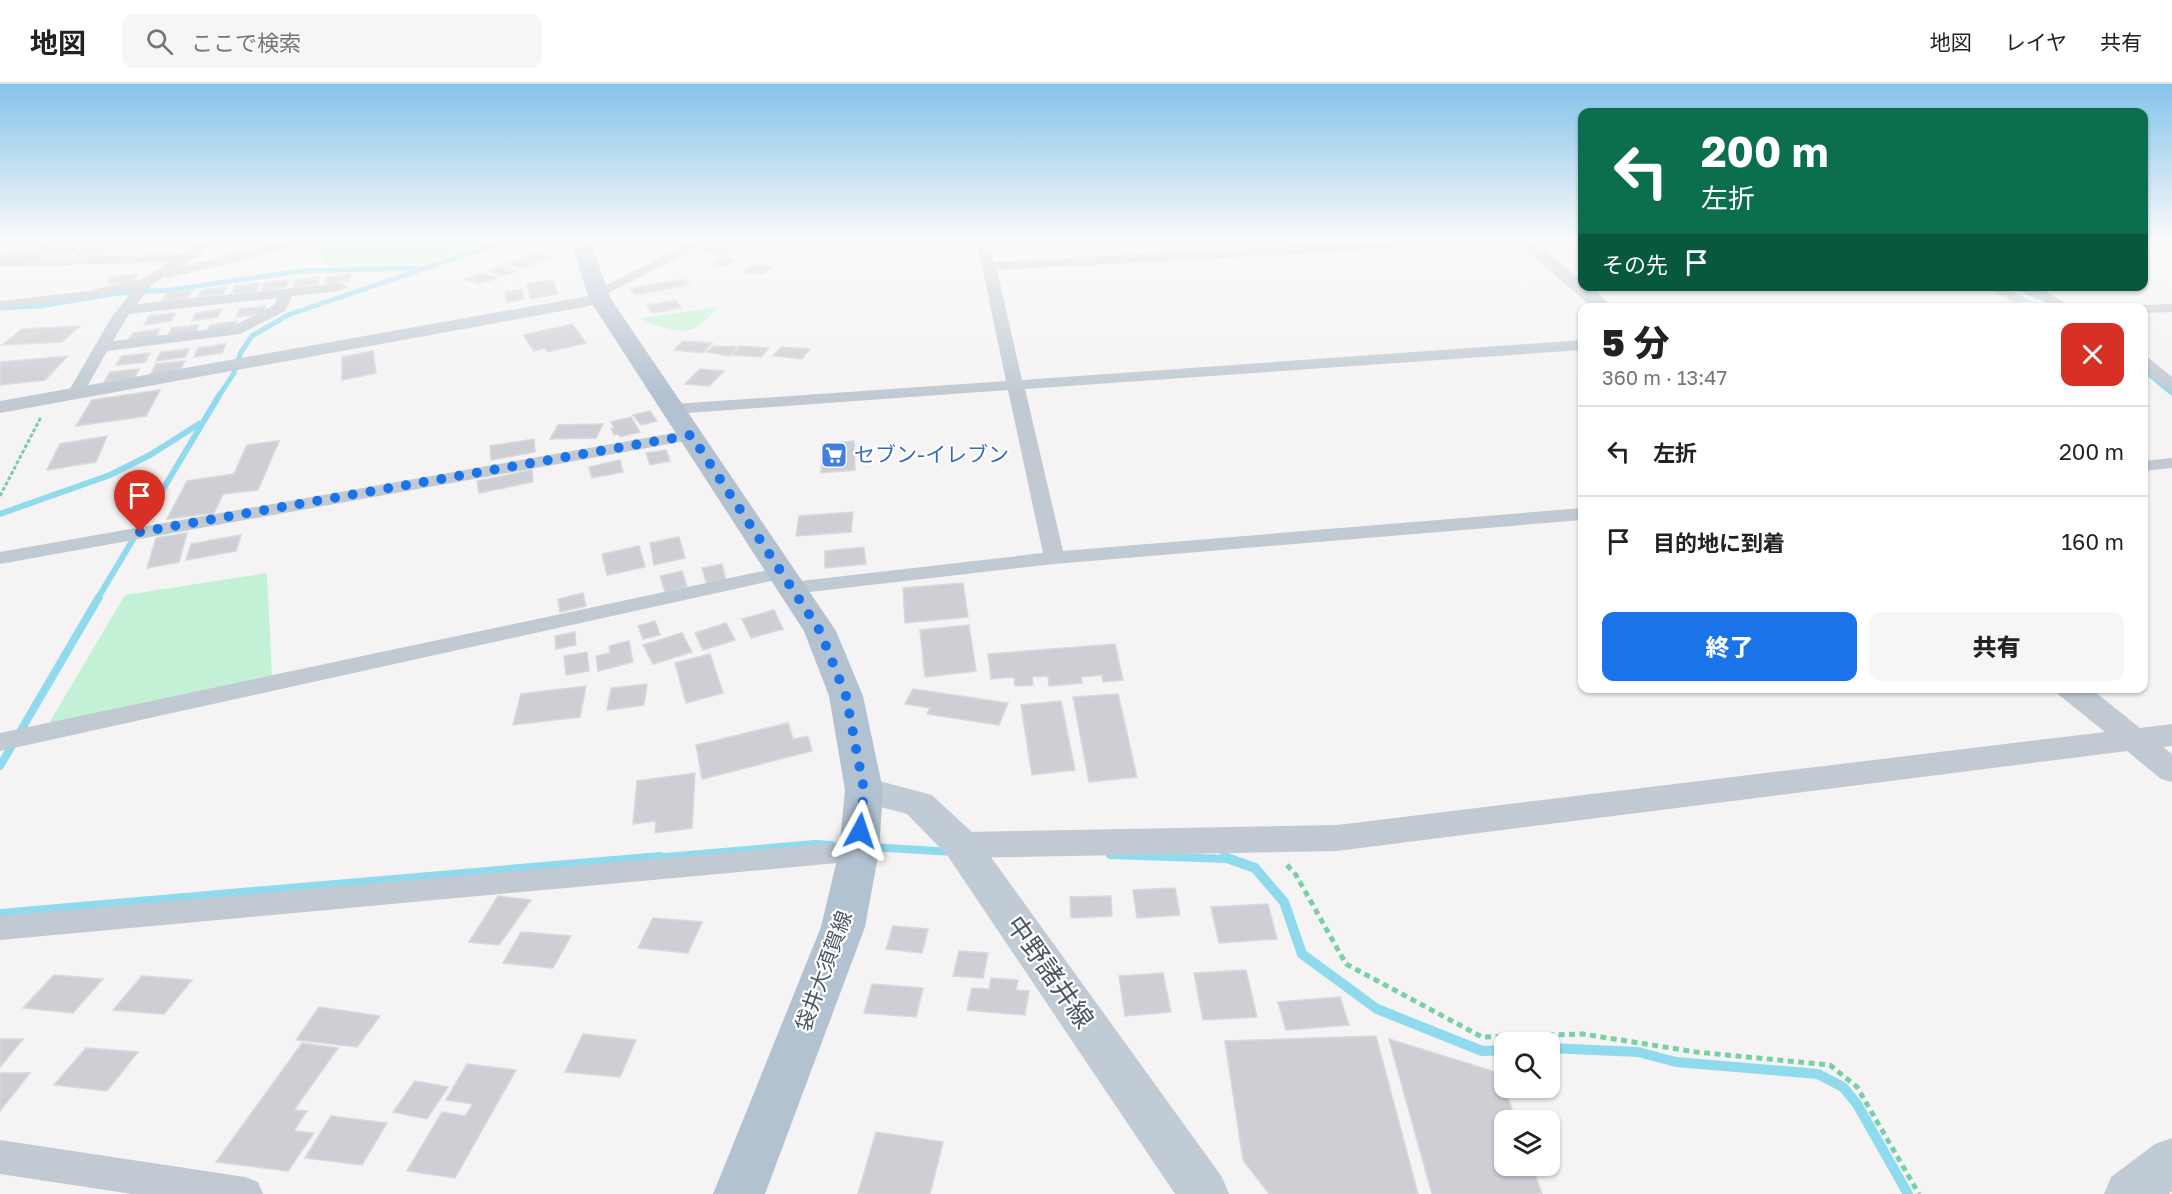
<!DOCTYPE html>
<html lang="ja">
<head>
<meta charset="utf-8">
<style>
	body { margin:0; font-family:"Golos Text","Noto Sans JP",sans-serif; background:#f6f6f6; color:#222; height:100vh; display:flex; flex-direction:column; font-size:22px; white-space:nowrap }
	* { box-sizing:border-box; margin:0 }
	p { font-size:20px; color:#767676 }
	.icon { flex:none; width:33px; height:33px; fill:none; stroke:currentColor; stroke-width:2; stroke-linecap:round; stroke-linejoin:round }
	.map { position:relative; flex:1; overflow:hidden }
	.panel { position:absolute; left:1578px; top:219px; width:570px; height:390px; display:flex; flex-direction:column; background:#fff; border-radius:12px; box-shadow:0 2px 4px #0004 }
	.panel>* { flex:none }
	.top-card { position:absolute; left:1578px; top:24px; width:570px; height:183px; border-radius:12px; box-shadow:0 2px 4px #0004; background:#0b6e4f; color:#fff; overflow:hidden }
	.tools { position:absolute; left:1494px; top:948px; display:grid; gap:12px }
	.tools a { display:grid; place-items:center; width:66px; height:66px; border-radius:12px; background:#fff; box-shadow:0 2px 4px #0004; font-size:30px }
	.pin { position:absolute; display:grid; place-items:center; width:51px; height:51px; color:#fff; margin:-62px -26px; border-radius:50% 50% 50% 0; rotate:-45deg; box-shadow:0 0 6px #0007 }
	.pin .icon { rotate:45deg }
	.me { position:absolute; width:66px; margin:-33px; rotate:5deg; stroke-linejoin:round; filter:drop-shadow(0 0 4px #0008) }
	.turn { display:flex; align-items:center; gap:21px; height:126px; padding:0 24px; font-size:27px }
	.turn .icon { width:78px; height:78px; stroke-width:2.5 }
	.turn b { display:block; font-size:42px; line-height:51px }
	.then { display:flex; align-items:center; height:57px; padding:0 24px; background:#0003; gap:12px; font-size:22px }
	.round { display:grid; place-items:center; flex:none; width:63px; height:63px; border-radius:12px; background:#f6f6f6 }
	.overview { display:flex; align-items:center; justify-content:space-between; height:102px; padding:0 24px }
	h1 { font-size:36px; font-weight:800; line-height:45px }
	.button { display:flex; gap:12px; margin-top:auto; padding:12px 24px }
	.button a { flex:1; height:69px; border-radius:12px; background:#1a73e8; color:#fff; font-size:24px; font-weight:800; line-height:69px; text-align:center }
	.button a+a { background:#f6f6f6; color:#222 }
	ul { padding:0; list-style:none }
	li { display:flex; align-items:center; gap:18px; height:90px; padding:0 24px; border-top:2px solid #e0e0e0 }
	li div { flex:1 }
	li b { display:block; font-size:22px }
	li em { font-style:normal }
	header { display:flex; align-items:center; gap:36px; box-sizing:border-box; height:84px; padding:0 30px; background:#fff; border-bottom:2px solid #e0e0e0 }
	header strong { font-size:28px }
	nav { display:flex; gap:33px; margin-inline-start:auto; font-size:21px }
	.search { width:420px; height:54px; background:#f6f6f6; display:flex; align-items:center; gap:15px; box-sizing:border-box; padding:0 21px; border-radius:12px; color:#767676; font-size:22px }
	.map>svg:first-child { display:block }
</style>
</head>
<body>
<header>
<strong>地図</strong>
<div class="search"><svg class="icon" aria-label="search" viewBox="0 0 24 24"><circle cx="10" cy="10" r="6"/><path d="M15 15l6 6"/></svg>ここで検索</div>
<nav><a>地図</a><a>レイヤ</a><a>共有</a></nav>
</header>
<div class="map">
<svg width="2172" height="1110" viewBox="0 0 2172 1110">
	<rect width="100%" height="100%" fill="#f5f3f3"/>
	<g fill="#c3f1d5">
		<path d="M 327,154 L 436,154 L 456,157 L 504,154 L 428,178 L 325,181 L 316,160 Z"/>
		<path d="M 719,223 C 711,230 703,240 692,245 C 681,250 650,241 641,234 Z"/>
		<path d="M 267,489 L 272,592 L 48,641 L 125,511 Z"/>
	</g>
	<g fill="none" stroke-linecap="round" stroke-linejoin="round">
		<g stroke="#90daee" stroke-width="5">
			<path d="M 2017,202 L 2037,213"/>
			<path d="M 0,224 L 39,222 L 119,209 L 170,206 L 301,187 L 414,184"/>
			<path d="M 2144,286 L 2172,309"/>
			<path d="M 219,312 L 234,289 L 241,268 L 252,252 L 288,231 L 513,154"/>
		</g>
		<g stroke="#90daee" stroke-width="6">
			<path d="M 0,430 L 110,391 L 150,371 L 199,340"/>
			<path d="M 98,514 L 220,310"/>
		</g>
		<g stroke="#90daee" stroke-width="8">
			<path d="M 0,682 L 99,513"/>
			<path d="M 870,763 L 954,768"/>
			<path d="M 1110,771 L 1228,775"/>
			<path d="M 643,775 L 815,760 L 831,761"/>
		</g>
		<g stroke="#90daee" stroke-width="10">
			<path d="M 1224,773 L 1255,784 L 1284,818 L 1302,870 L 1377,925 L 1482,967 L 1504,966"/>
			<path d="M 0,830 L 660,773"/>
			<path d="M 1550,964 L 1638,968 L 1676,978 L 1818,990 L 1843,1003 L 1857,1020 L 1908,1110"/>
		</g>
	</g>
	<g fill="#cdcfd5" stroke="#d7d9de" stroke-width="1.5">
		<path d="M 21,154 L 49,154 L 46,157 L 15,159 Z"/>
		<path d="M 100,154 L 129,154 L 122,159 L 91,160 Z"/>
		<path d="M 714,157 L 725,158 L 737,158 L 732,163 L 709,161 Z"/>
		<path d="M 112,162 L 99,171 L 75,171 L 88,163 Z"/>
		<path d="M 80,163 L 68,171 L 42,172 L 54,164 Z"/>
		<path d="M 701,163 L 729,165 L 723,170 L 696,168 Z"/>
		<path d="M 35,166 L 23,174 L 0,176 L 0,173 L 8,167 Z"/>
		<path d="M 539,169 L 553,173 L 521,185 L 507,180 Z"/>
		<path d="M 719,174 L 737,176 L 728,182 L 709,180 Z"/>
		<path d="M 504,181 L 508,182 L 504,183 L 517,187 L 503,192 L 487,187 Z"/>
		<path d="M 751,181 L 772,183 L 764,190 L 742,188 Z"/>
		<path d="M 481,189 L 498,194 L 480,200 L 464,195 Z"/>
		<path d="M 137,190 L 132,198 L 107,200 L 112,193 Z"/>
		<path d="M 351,190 L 349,197 L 324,200 L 327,193 Z"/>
		<path d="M 320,193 L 317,200 L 293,203 L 296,196 Z"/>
		<path d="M 684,195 L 689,201 L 635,211 L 630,204 Z"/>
		<path d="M 289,196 L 286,203 L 261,206 L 264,199 Z"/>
		<path d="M 553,196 L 558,210 L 531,215 L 526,200 Z"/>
		<path d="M 260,199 L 256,207 L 231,210 L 235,202 Z"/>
		<path d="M 1984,202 L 2002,202 L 2030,217 L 2014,218 Z"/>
		<path d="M 227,203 L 223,210 L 197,213 L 202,206 Z"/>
		<path d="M 522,205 L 524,215 L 507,218 L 505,208 Z"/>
		<path d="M 193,206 L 188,214 L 162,217 L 167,209 Z"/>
		<path d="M 676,216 L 681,224 L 652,229 L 647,221 Z"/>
		<path d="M 266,222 L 263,230 L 236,233 L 240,225 Z"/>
		<path d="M 222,225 L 218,233 L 191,237 L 196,229 Z"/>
		<path d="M 176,229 L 171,237 L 144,241 L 149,232 Z"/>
		<path d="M 237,237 L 233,246 L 206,249 L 210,241 Z"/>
		<path d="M 572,240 L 586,259 L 548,268 L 545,264 L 534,267 L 523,251 Z"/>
		<path d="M 199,241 L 195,249 L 167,253 L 172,244 Z"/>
		<path d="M 80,242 L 62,258 L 2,261 L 22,245 Z"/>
		<path d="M 160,245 L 155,254 L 127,257 L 133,249 Z"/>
		<path d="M 683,257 L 712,259 L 703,269 L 674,266 Z"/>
		<path d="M 226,260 L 222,269 L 194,273 L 198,264 Z"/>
		<path d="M 713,262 L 737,263 L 729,272 L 707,268 Z"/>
		<path d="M 740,262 L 769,264 L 761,273 L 732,271 Z"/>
		<path d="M 781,263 L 810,265 L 802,275 L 773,272 Z"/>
		<path d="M 189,265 L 185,273 L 156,277 L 161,268 Z"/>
		<path d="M 373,267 L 376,289 L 342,296 L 342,273 Z"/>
		<path d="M 150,269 L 145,278 L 116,281 L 122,272 Z"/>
		<path d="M 68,272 L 45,296 L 0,301 L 0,278 Z"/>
		<path d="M 185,277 L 180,286 L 151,290 L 156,280 Z"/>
		<path d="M 139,285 L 134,294 L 104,298 L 110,288 Z"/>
		<path d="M 700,285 L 724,287 L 709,302 L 685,300 Z"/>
		<path d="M 160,306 L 146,332 L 76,342 L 92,316 Z"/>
		<path d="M 650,327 L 657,337 L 641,341 L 633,331 Z"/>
		<path d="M 631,333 L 640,348 L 620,353 L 618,350 L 614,351 L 611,345 L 614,344 L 611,338 Z"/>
		<path d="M 603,340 L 596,354 L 550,355 L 558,341 Z"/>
		<path d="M 107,352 L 96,378 L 47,386 L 60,360 Z"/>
		<path d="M 534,355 L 535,368 L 491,376 L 490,362 Z"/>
		<path d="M 279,357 L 258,406 L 223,410 L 214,429 L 167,435 L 187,397 L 234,390 L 247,361 Z"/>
		<path d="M 854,357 L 855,386 L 821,389 L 822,360 Z"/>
		<path d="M 666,366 L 670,377 L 650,381 L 646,369 Z"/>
		<path d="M 620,376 L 623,388 L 592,394 L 589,383 Z"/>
		<path d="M 532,386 L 533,398 L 479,409 L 477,397 Z"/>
		<path d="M 853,428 L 851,448 L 796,452 L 799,432 Z"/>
		<path d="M 187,449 L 179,478 L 147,484 L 156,454 Z"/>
		<path d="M 241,451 L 236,467 L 186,476 L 191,460 Z"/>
		<path d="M 679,453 L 685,474 L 654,481 L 650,459 Z"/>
		<path d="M 639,462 L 645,483 L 607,491 L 602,470 Z"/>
		<path d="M 864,463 L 866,480 L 825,484 L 825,467 Z"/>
		<path d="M 722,480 L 726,497 L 707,501 L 702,484 Z"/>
		<path d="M 682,487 L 687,503 L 665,508 L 660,492 Z"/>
		<path d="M 963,499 L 968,533 L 905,539 L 903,504 Z"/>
		<path d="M 583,509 L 586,522 L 560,528 L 558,515 Z"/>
		<path d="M 774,526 L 783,545 L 751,554 L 742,535 Z"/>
		<path d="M 655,537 L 660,551 L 643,555 L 638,542 Z"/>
		<path d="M 726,539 L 735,556 L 703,566 L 695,549 Z"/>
		<path d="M 969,541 L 976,587 L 925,593 L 920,546 Z"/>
		<path d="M 575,548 L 576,561 L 556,565 L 555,552 Z"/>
		<path d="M 682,549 L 692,568 L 653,580 L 643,561 Z"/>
		<path d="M 629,557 L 633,578 L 598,587 L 596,572 L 610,569 L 609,562 Z"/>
		<path d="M 1115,560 L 1123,596 L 1103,598 L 1102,591 L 1081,593 L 1082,599 L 1049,602 L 1048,592 L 1032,593 L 1033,601 L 1015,602 L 1014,593 L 991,595 L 988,570 Z"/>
		<path d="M 587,568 L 589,587 L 566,591 L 564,572 Z"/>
		<path d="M 710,570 L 723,609 L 686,619 L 675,579 Z"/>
		<path d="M 647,600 L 644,621 L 607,626 L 611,604 Z"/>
		<path d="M 586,602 L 580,633 L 513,641 L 521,610 Z"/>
		<path d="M 913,605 L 1008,619 L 999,641 L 927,630 L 930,624 L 905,620 Z"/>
		<path d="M 1118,610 L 1137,693 L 1089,698 L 1073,613 Z"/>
		<path d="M 1061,617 L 1075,686 L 1032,691 L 1021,621 Z"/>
		<path d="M 788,639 L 793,655 L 808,652 L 812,667 L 702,695 L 696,661 Z"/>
		<path d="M 695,689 L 692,744 L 655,749 L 656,737 L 633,740 L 637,697 Z"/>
		<path d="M 1175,804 L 1180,831 L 1137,834 L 1133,806 Z"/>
		<path d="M 498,812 L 531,816 L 499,861 L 469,858 Z"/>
		<path d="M 1111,812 L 1112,832 L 1071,834 L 1070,813 Z"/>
		<path d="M 1268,820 L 1277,855 L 1219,859 L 1211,823 Z"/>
		<path d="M 653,834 L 702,838 L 688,869 L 638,864 Z"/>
		<path d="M 893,842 L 928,845 L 922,869 L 886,865 Z"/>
		<path d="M 521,848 L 571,852 L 553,884 L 503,879 Z"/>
		<path d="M 959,867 L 988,869 L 983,894 L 953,892 Z"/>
		<path d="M 1246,886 L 1257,933 L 1203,936 L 1194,889 Z"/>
		<path d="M 1163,889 L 1171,928 L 1125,932 L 1119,892 Z"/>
		<path d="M 54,891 L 103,895 L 73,929 L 23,924 Z"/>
		<path d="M 142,892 L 192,896 L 164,930 L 113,926 Z"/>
		<path d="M 991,894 L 1018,896 L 1016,906 L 1029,907 L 1025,931 L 967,926 L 972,904 L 989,905 Z"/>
		<path d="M 872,900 L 923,904 L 916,933 L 864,929 Z"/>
		<path d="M 1340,913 L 1349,941 L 1286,946 L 1278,918 Z"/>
		<path d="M 319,923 L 380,932 L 357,963 L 296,956 Z"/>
		<path d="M 583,950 L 636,956 L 620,993 L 565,988 Z"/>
		<path d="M 1376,952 L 1418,1110 L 1269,1110 L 1243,1076 L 1225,957 Z"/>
		<path d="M 0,955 L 23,955 L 0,983 Z"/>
		<path d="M 1389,955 L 1499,989 L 1516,1036 L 1504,1036 L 1504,1082 L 1532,1082 L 1542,1110 L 1432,1110 Z"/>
		<path d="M 302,959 L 338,964 L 294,1026 L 307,1027 L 294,1047 L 314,1049 L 288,1087 L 216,1078 Z"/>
		<path d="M 86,964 L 138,968 L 107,1007 L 54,1001 Z"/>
		<path d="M 467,980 L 516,986 L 455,1094 L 407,1087 L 442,1028 L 465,1032 L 473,1020 L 446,1016 Z"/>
		<path d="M 0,989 L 30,989 L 0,1027 Z"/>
		<path d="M 415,997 L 448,1003 L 427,1035 L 393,1028 Z"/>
		<path d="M 331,1032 L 387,1039 L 362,1081 L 305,1074 Z"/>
		<path d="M 876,1048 L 943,1058 L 930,1110 L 858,1110 Z"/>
	</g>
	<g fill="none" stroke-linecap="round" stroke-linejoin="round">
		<path stroke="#7ad0a6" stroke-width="3" stroke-dasharray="4 2" stroke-linecap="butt" d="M 0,412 L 41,333"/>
		<path stroke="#7ad0a6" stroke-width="5" stroke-dasharray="6 4.5" stroke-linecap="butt" d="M 1287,781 L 1296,791 L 1346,880 L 1482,953 L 1583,950 L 1696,968 L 1830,981 L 1857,1003 L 1919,1110"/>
		<g fill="#c1cad2" fill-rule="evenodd">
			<path d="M 49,154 L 64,154 L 40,174 L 182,170 L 208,154 L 223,154 L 181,183 L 295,154 L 318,154 L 317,157 L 168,194 L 164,193 L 152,201 L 137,220 L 341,199 L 348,203 L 341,207 L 292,212 L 285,227 L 240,250 L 107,267 L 83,310 L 75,315 L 67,310 L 111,234 L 134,205 L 88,215 L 0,225 L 0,217 L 88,207 L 142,195 L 169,178 L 0,183 L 0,175 L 22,174 ZM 277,214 L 274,221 L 231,243 L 113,257 L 129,230 Z"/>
			<path d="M 699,154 L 716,154 L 603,212 L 593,212 L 591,209 Z"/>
			<path d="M 974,154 L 987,154 L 994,178 L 1439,154 L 1524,154 L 1518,158 L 997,186 L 1022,296 L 1582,256 L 1582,266 L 1025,305 L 1063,467 L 1582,424 L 1582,436 L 1054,480 L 792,510 L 784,509 L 781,504 L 784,499 L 792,498 L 1043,469 L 1008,306 L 674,330 L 668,329 L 665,325 L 668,321 L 674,320 L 1006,297 L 982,182 Z"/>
			<path d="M 2018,202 L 2037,202 L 2073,224 L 2054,224 Z"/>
			<path d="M 2172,220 L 2172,228 L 2144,229 L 2144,224 L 2138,224 L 2144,221 Z"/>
			<path d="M 2144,273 L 2150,275 L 2172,293 L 2172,306 L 2166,304 L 2144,286 Z"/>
			<path d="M 691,346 L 697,347 L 700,351 L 697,355 L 0,480 L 0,468 Z"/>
			<path d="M 2172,374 L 2172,384 L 2144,387 L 2144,377 Z"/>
			<path d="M 782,483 L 789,485 L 792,489 L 789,493 L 0,667 L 0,649 Z"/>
			<path d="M 859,757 L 869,760 L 873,767 L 869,774 L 859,777 L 0,856 L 0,832 Z"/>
			<path d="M 0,1056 L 245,1093 L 258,1098 L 263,1110 L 132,1110 L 0,1090 Z"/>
		</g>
		<g fill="#c1cad2" fill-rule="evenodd">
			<path d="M 1512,154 L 1530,154 L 1582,197 L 1582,202 L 1590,202 L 1614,224 L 1593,224 Z"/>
			<path d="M 600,210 L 606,211 L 609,215 L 606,219 L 0,329 L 0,317 Z"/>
			<path d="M 2055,604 L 2090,604 L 2140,644 L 2172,640 L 2172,662 L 2163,663 L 2172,670 L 2172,698 L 2161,695 L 2127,667 L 1337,767 L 961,774 L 949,770 L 944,761 L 949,752 L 961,748 L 1337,741 L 2105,648 L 2059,611 Z"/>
		</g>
		<g fill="#c1cbd6" fill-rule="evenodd">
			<path d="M 864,693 L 932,711 L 975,751 L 1222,1093 L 1229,1110 L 1175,1110 L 947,771 L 907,730 L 851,715 L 846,706 L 851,697 Z"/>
			<path d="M 2172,1054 L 2172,1107 L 2169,1110 L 2104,1110 L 2111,1093 L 2155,1060 Z"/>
		</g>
		<path fill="#b3c2d1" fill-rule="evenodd" d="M 570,154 L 589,154 L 611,215 L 836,547 L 863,612 L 883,706 L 879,767 L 865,843 L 765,1110 L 713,1110 L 821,843 L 839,767 L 845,706 L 829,612 L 804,547 L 589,215 Z"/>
	</g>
	<linearGradient id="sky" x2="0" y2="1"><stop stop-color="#85c3ea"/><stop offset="0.5" stop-color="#fafafa"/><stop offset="1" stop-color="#fafafa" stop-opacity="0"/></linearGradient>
	<rect width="2172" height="310" fill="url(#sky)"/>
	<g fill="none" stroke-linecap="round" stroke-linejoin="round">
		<path stroke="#1a73e8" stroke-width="10" stroke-dasharray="0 18" d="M 140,448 L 691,351 L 820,547 L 846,612 L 864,706 L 860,747"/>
	</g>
	<defs>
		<symbol id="supermarket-square" viewBox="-11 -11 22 22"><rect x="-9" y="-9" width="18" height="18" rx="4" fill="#3f7fe0" stroke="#fff"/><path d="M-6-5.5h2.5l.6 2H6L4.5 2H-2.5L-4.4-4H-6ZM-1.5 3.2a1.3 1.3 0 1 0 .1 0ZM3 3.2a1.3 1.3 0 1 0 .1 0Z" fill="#fff"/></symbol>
	</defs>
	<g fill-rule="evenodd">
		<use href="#supermarket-square" x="819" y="356" width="30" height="30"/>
	</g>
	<g text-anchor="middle" stroke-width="4.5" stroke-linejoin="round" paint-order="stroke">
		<g font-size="21" fill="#366cbe" stroke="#fff" text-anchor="start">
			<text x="854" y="378">セブン-イレブン</text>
		</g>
		<g font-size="21" fill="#4a5661" stroke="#fff">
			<text transform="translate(824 887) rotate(-70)" y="7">袋井大須賀線</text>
		</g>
		<g font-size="26" fill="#4a5661" stroke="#fff">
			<text transform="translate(1050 888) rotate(55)" y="9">中野諸井線</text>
		</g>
	</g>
</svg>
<div class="tools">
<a><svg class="icon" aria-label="search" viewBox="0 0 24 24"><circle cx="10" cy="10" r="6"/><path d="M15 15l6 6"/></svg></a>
<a><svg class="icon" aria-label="layers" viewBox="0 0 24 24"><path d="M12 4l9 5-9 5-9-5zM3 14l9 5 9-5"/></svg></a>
</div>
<div class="pin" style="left:140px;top:448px;background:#d93025"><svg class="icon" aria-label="arrive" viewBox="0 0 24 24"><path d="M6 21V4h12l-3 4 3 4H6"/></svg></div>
<svg class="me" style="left:860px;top:747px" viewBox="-20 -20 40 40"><path d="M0-17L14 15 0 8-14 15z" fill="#1a73e8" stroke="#fff" stroke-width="4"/></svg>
<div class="top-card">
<div class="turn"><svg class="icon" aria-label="left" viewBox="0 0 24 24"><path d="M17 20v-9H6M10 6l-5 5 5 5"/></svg><div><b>200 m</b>左折</div></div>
<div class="then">その先<svg class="icon" aria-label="arrive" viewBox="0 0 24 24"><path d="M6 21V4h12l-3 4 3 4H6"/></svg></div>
</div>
<section class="panel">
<div class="overview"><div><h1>5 分</h1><p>360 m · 13:47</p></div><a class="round" style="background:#d93025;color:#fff"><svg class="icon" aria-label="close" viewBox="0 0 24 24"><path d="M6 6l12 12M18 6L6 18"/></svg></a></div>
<ul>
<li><svg class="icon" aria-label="left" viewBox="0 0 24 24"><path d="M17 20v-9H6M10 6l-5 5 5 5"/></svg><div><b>左折</b></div><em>200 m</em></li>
<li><svg class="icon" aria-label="arrive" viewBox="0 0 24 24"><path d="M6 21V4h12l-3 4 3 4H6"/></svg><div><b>目的地に到着</b></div><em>160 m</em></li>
</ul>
<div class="button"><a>終了</a><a>共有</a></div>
</section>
</div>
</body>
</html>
